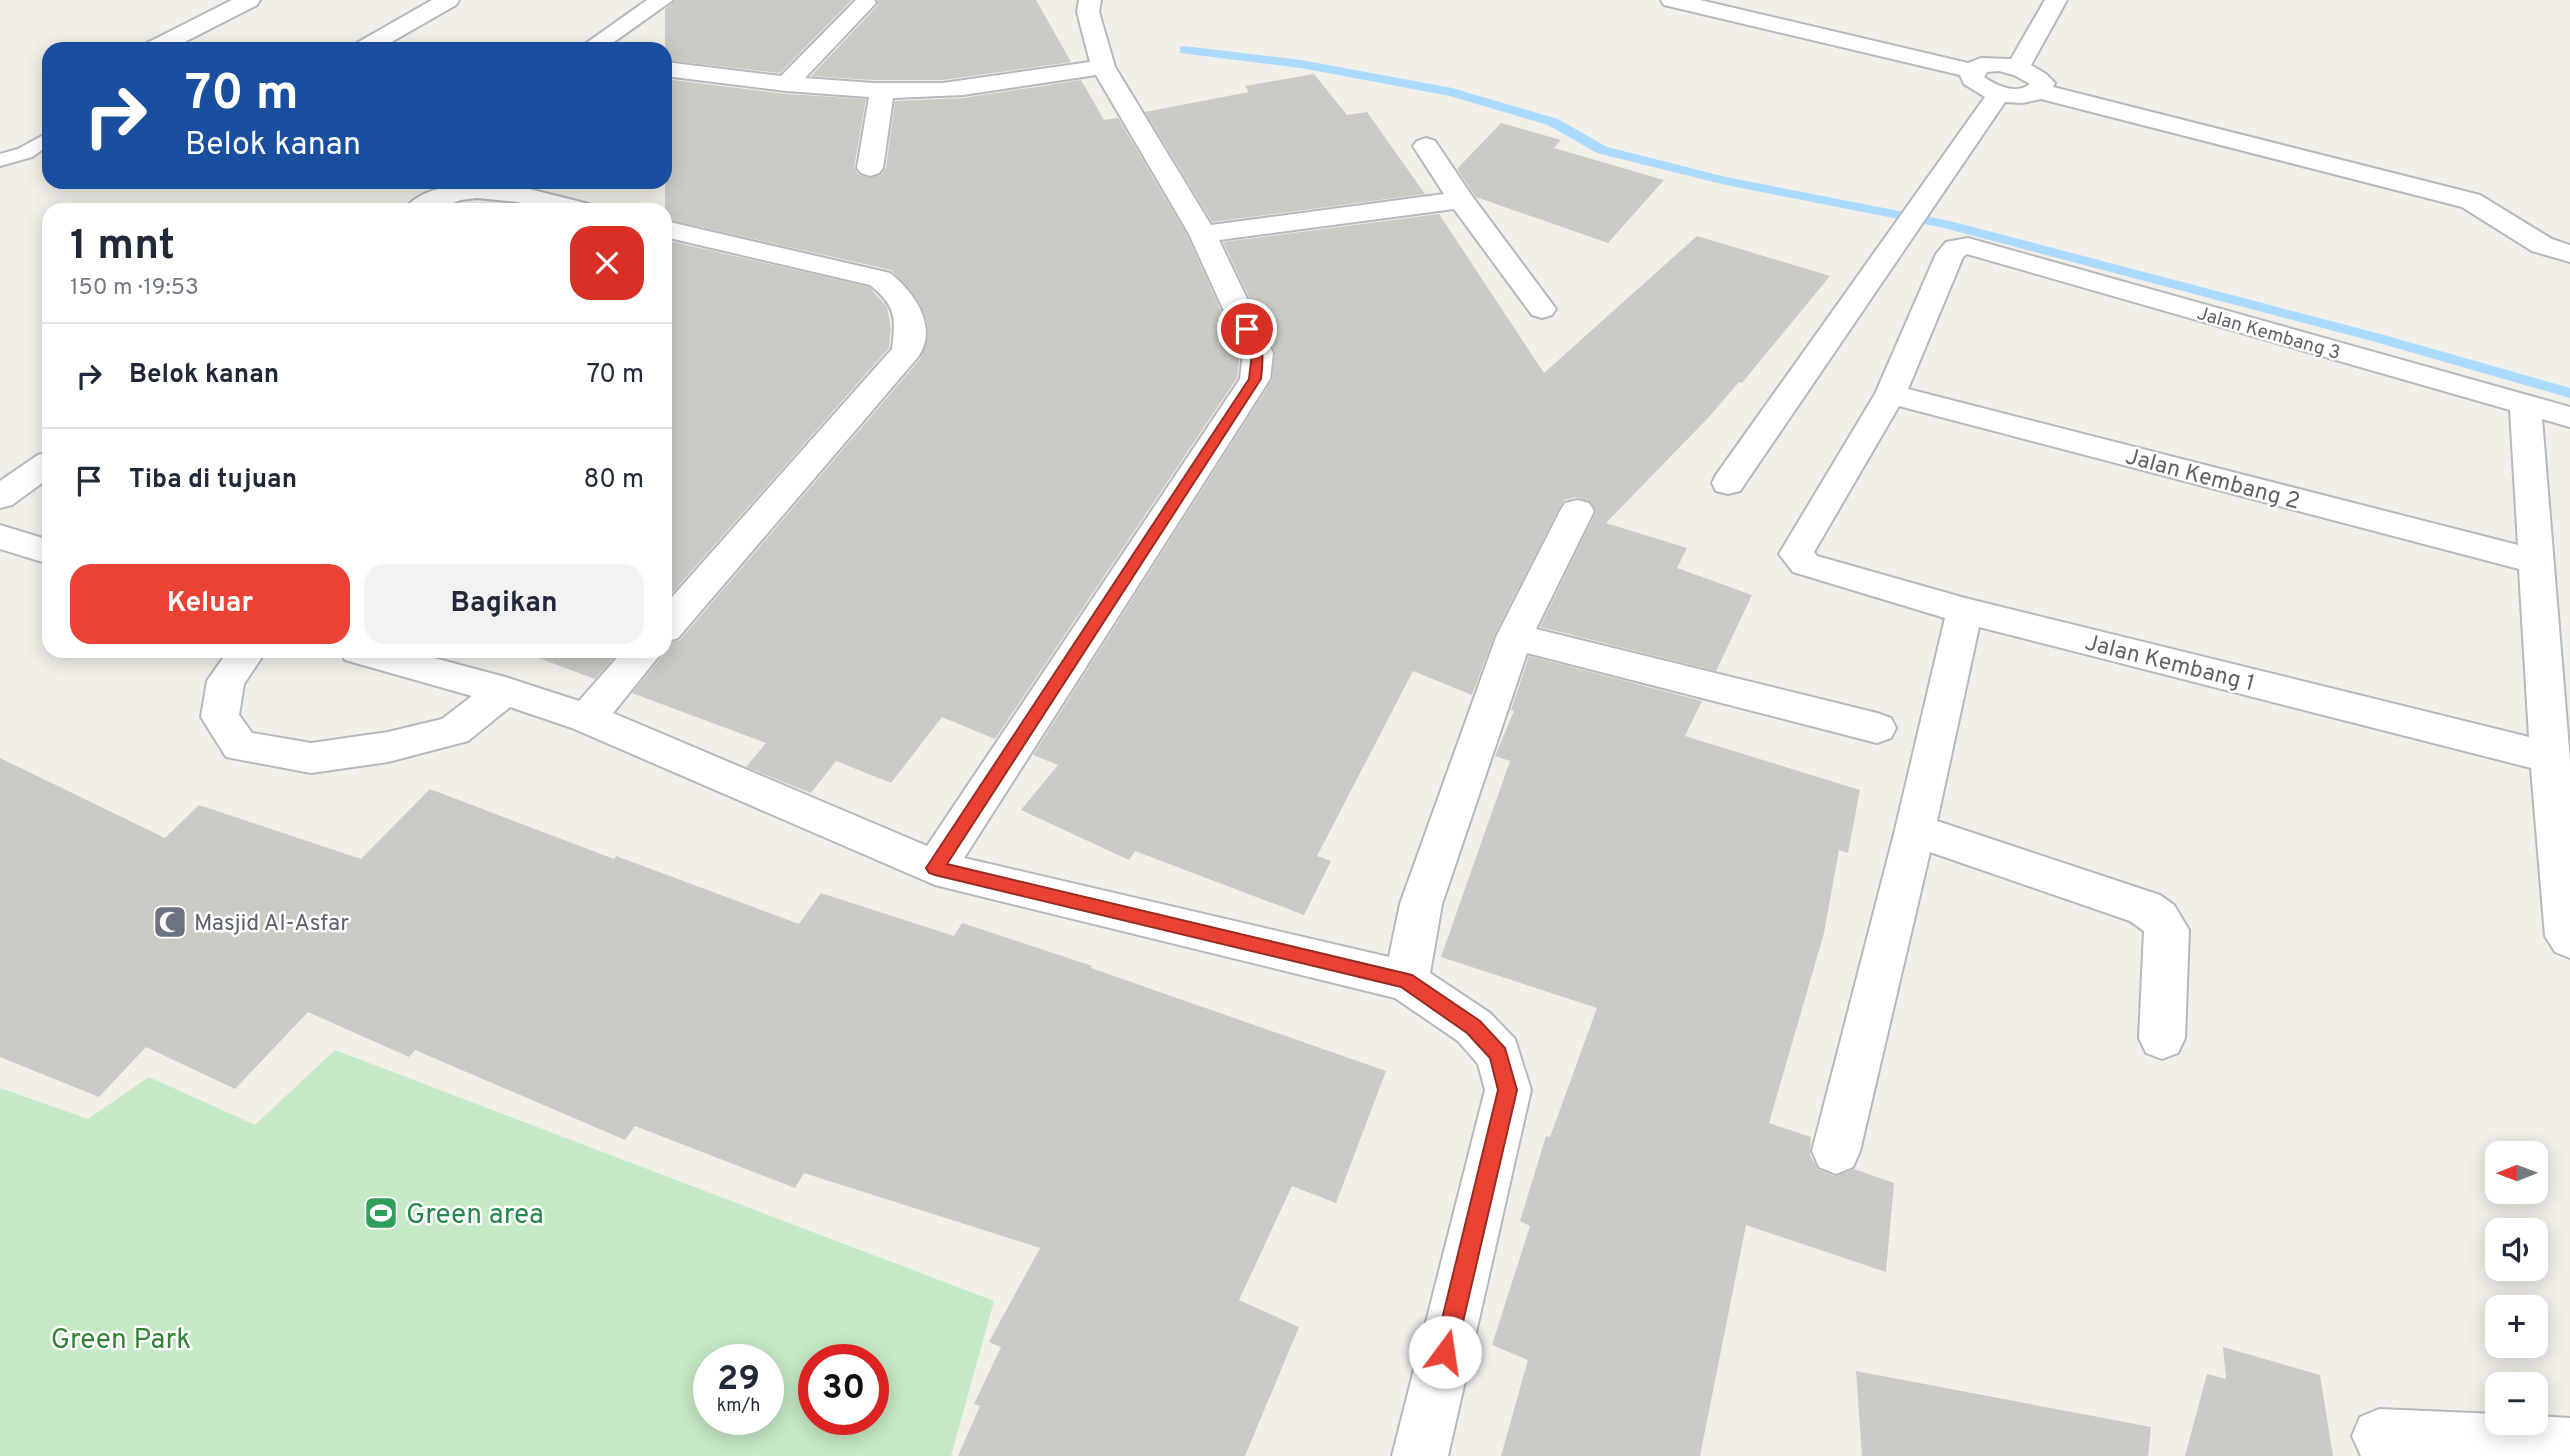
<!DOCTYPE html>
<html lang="id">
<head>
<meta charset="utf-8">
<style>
	body { margin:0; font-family:Overpass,sans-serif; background:#f2f2f3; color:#1f2937; height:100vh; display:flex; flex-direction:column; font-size:26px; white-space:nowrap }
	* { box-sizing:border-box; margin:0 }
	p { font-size:23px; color:#747a83 }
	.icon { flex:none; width:38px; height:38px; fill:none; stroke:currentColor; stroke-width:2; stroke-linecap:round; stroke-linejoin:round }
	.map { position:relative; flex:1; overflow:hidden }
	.drawer { position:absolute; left:42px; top:203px; width:630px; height:455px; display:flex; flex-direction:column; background:#fff; border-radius:21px; box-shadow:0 4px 18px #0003 }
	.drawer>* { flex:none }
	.banner { position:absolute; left:42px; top:42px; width:630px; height:147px; border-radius:21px; box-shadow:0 4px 18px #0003; background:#1a4fa0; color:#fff; overflow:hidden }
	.needle { width:46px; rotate:269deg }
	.buttons { position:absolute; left:2485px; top:1141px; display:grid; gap:14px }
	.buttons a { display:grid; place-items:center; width:63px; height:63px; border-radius:14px; background:#fff; box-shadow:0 4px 18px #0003; font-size:35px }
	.speed { position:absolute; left:693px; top:1344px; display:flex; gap:14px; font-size:35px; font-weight:700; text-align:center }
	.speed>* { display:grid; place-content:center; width:91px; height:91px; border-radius:50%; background:#fff; box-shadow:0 4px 18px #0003; line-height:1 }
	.speed small { font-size:18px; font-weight:400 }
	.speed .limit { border:10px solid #d22; background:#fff; color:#111 }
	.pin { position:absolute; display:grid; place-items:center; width:60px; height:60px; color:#fff; margin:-30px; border:4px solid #fff; border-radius:50%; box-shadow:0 2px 7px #0007 }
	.me { position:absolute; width:77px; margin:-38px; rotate:14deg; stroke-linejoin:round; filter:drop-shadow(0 0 5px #0008) }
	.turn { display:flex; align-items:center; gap:24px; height:147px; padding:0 28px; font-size:32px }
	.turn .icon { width:91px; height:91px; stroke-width:2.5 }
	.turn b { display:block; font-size:49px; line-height:60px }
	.round { display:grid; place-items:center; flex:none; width:74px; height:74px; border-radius:21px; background:#f2f2f3 }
	.head { display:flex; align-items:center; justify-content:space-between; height:119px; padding:0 28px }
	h1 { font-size:42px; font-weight:700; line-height:52px }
	.action { display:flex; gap:14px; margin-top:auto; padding:14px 28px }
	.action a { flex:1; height:80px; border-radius:21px; background:#ea4335; color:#fff; font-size:28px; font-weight:700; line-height:80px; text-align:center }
	.action a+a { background:#f2f2f3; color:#1f2937 }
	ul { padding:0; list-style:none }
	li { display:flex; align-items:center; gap:21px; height:105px; padding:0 28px; border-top:2px solid #e0e1e3 }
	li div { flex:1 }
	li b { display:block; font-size:26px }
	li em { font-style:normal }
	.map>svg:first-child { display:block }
</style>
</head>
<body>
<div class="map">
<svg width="2570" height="1456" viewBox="0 0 2570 1456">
	<rect width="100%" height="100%" fill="#f1efe8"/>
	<path fill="#c5e8c5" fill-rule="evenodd" d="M 335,1050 L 994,1301 L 951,1456 L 0,1456 L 0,1088 L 88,1119 L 149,1077 L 255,1125 ZM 709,1360 L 768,1360 L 768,1419 L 709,1419 ZM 814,1360 L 873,1360 L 873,1419 L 814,1419 Z"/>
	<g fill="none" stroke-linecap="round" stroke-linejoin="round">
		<path fill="#aadaff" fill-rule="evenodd" d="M 1184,46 L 1301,60 L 1452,88 L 1558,119 L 1607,147 L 1726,177 L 1950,221 L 2384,335 L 2570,388 L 2570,398 L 2372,341 L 1944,228 L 1726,185 L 1597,153 L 1548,125 L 1450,96 L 1301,68 L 1180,53 L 1180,47 Z"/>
	</g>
	<g fill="#cccac5">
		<path d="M 676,0 L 852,0 L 780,73 L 665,60 L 665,9 Z"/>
		<path d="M 877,0 L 1036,0 L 1071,62 L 943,80 L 873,80 L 811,76 L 878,5 Z"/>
		<path d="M 1314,74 L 1347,115 L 1367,112 L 1425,194 L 1212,222 L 1145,112 L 1249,92 L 1245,86 Z"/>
		<path d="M 665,79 L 786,94 L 866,99 L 854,168 L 859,175 L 869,178 L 880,175 L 886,168 L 895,101 L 963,98 L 1081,80 L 1104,120 L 1118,118 L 1187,235 L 1240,353 L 1237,378 L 995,739 L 942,717 L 891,783 L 836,761 L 811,793 L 746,767 L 766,743 L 632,693 L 665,653 L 665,644 L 680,640 L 920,359 L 928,334 L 927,321 L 917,299 L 891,270 L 665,219 Z"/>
		<path d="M 1501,123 L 1561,140 L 1554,148 L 1664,180 L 1608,243 L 1476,197 L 1457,169 Z"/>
		<path d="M 1439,214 L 1544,373 L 1697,236 L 1830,276 L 1742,383 L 1739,382 L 1709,417 L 1606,523 L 1687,548 L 1677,568 L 1752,595 L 1716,671 L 1540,627 L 1596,512 L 1591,502 L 1576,497 L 1564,500 L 1558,510 L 1494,636 L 1472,695 L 1413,671 L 1317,856 L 1331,861 L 1304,915 L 1135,851 L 1129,860 L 1021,810 L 1058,765 L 1033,755 L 1272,380 L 1275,352 L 1223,242 Z"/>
		<path d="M 665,240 L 869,287 L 887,307 L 891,328 L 889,348 L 665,601 Z"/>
		<path d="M 537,651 L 620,651 L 595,679 L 536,657 Z"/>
		<path d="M 1529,656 L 1702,701 L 1685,736 L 1860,790 L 1848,853 L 1839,850 L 1824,933 L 1769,1123 L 1811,1137 L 1810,1155 L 1818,1169 L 1835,1176 L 1854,1169 L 1894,1183 L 1886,1272 L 1746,1225 L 1700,1456 L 1501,1456 L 1528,1360 L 1492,1345 L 1530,1226 L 1520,1221 L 1546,1136 L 1550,1137 L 1597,1008 L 1441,957 L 1510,761 L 1495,756 L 1514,711 L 1511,710 Z"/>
		<path d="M 0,758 L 165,838 L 199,805 L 361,859 L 430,789 L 614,859 L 616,856 L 799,924 L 821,893 L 954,936 L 962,923 L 1092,966 L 1091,968 L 1386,1071 L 1336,1203 L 1292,1186 L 1239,1300 L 1299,1327 L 1245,1456 L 958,1456 L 980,1406 L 974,1404 L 1001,1347 L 989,1342 L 1040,1248 L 804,1173 L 795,1188 L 635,1126 L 625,1140 L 415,1050 L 409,1057 L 308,1012 L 235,1089 L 146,1047 L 99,1097 L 0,1057 Z"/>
		<path d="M 2223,1347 L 2320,1375 L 2333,1456 L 2185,1456 L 2207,1374 L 2226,1379 Z"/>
		<path d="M 1856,1371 L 2151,1427 L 2148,1456 L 1862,1456 Z"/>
	</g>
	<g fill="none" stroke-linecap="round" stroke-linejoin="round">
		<defs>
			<path id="lane" d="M 49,132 L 49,145 L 32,157 L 0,166 L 0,154 L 18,149 Z"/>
			<g id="street">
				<path d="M 232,0 L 260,0 L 257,5 L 171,49 L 142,49 L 145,44 Z"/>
				<path d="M 432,0 L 459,0 L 456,5 L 379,49 L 352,49 L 355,44 Z"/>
				<path d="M 647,0 L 673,0 L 604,49 L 578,49 Z"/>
				<path d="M 856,0 L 874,0 L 876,3 L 805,78 L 873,83 L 943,83 L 1090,62 L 1077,12 L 1079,0 L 1101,0 L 1099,12 L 1115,67 L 1211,225 L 1444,194 L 1413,146 L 1417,141 L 1426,138 L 1435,141 L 1472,196 L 1556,309 L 1552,315 L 1542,318 L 1532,315 L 1454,209 L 1219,240 L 1273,353 L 1270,379 L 964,858 L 1389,957 L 1400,904 L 1496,637 L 1560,511 L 1565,503 L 1577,500 L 1589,503 L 1594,511 L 1536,629 L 1877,713 L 1891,718 L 1896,728 L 1891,738 L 1877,743 L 1527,653 L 1442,904 L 1430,973 L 1490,1013 L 1515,1039 L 1531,1090 L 1448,1456 L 1392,1456 L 1485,1090 L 1478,1064 L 1458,1041 L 1395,998 L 935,885 L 572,728 L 510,707 L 468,741 L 388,762 L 311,773 L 226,757 L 201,717 L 207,681 L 228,651 L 266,651 L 244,684 L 239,715 L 252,733 L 311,743 L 388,732 L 442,719 L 472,696 L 345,660 L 340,651 L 408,651 L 505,677 L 579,701 L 623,651 L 663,651 L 613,713 L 927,846 L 1240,379 L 1243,353 L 1189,234 L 1096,75 L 963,95 L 893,98 L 883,168 L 879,173 L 870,176 L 861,173 L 857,168 L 869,97 L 786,91 L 665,76 L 665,62 L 781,76 Z"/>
				<path d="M 1661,0 L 1700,0 L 1968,63 L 1981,58 L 2011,59 L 2045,0 L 2067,0 L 2031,65 L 2046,74 L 2055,83 L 2053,87 L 2480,195 L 2552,239 L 2570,245 L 2570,262 L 2532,251 L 2462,207 L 2041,99 L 2022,103 L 2005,102 L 1740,491 L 1728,494 L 1716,491 L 1712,483 L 1716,475 L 1985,97 L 1964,84 L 1960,75 L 1664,5 ZM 1999,71 L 2014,75 L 2030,84 C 2016,95 1997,86 1984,77 L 1987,72 Z"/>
				<path d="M 477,182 L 517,186 L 589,204 L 593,210 L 547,210 L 517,202 L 477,198 L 461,200 L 436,210 L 404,210 C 418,189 454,185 477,182 Z"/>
				<path d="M 665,221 L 890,273 C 914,292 939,327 918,357 L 678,638 L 665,642 L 665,605 L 892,349 C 896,317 896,306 870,285 L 665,237 Z"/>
				<path d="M 1968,238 L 2570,407 L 2570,427 L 2542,419 L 2570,761 L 2570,958 L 2555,952 L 2545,936 L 2531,768 L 1979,627 L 1937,821 L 2160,895 L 2174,905 L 2189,930 L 2185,1038 L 2178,1053 L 2162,1059 L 2146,1053 L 2139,1038 L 2144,931 L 2130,921 L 1930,852 L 1860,1151 L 1853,1167 L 1836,1174 L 1819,1167 L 1812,1151 L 1895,830 L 1945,618 L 1793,572 L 1779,554 L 1875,394 L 1936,254 L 1946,242 ZM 1967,254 L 2510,410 L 2518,545 L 1908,389 L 1963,257 ZM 1899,406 L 2519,569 L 2529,737 L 1965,598 L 1817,556 L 1814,552 Z"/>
				<path d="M 49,452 L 49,478 L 12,505 L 0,508 L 0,481 L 38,455 Z"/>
				<path d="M 0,525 L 49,540 L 49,564 L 0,549 Z"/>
				<path d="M 2379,1409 L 2497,1414 L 2497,1423 L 2536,1423 L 2536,1416 L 2570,1418 L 2570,1456 L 2361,1456 L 2352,1436 L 2360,1417 Z"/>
			</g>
		</defs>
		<use href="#lane" stroke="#b5b8bc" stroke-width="4"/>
		<use href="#street" stroke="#b5b8bc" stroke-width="4"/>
		<use href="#lane" fill="#fff" fill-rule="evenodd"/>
		<use href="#street" fill="#fff" fill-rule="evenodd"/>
	</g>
	<path fill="#ea4335" stroke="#982c22" stroke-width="2" d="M 1247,325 C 1266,334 1263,362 1261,379 L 947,864 L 1412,975 L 1480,1021 L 1505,1048 L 1517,1090 L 1456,1352 L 1452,1359 L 1445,1362 L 1437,1359 L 1434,1352 L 1498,1090 L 1490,1058 L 1467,1033 L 1401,987 L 935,875 L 929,873 L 926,868 L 1249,379 L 1252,353 L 1241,329 Z"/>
	<defs>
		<symbol id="mosque-square" viewBox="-11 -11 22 22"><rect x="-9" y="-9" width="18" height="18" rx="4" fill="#6b7280" stroke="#fff"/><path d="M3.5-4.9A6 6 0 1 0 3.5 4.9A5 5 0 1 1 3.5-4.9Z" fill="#fff"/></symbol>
		<symbol id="stadium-square" viewBox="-11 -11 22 22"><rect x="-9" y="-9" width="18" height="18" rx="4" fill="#2e9e5b" stroke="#fff"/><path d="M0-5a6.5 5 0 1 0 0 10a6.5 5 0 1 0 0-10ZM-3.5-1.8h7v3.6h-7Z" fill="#fff"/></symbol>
	</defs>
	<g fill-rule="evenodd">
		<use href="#mosque-square" x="151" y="903" width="38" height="38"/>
		<use href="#stadium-square" x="362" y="1194" width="38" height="38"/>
	</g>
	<g text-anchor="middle" stroke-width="5" stroke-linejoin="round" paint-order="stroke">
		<g font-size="19" fill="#5f6368" stroke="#fff">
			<text transform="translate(2269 332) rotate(16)" y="7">Jalan Kembang 3</text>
		</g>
		<g font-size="23" fill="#5f6368" stroke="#fff">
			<text transform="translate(2213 478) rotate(15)" y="8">Jalan Kembang 2</text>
			<text transform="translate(2170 662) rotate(14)" y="8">Jalan Kembang 1</text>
		</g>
		<g font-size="23" fill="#5b616d" stroke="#fff" text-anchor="start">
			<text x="194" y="930">Masjid Al-Asfar</text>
		</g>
		<g font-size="28" fill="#27864d" stroke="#fff" text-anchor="start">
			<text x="406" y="1223">Green area</text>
		</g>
		<g font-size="28" fill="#348238" stroke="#fff">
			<text x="121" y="1348">Green Park</text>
		</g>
	</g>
</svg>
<div class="buttons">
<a><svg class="needle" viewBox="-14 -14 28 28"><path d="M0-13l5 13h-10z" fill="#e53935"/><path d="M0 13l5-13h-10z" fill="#747a83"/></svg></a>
<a><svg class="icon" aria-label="sound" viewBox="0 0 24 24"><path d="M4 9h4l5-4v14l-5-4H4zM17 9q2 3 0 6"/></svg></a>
<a>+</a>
<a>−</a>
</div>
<div class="speed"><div>29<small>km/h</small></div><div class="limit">30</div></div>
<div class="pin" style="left:1247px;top:329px;background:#d93025"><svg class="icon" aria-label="arrive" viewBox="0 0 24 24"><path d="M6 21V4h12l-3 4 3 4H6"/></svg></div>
<svg class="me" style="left:1445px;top:1352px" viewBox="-20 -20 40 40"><circle r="19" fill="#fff"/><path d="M0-13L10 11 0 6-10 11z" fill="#ea4335"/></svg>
<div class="banner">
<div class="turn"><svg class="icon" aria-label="right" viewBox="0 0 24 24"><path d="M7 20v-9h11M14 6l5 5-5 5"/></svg><div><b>70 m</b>Belok kanan</div></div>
</div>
<section class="drawer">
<div class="head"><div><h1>1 mnt</h1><p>150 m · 19:53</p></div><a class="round" style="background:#d93025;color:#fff"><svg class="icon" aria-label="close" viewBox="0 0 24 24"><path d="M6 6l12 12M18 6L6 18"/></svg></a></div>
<ul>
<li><svg class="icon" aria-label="right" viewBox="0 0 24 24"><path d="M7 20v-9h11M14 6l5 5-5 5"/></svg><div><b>Belok kanan</b></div><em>70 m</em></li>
<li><svg class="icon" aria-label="arrive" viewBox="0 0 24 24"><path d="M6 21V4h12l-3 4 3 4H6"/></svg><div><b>Tiba di tujuan</b></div><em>80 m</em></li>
</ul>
<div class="action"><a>Keluar</a><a>Bagikan</a></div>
</section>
</div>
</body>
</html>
